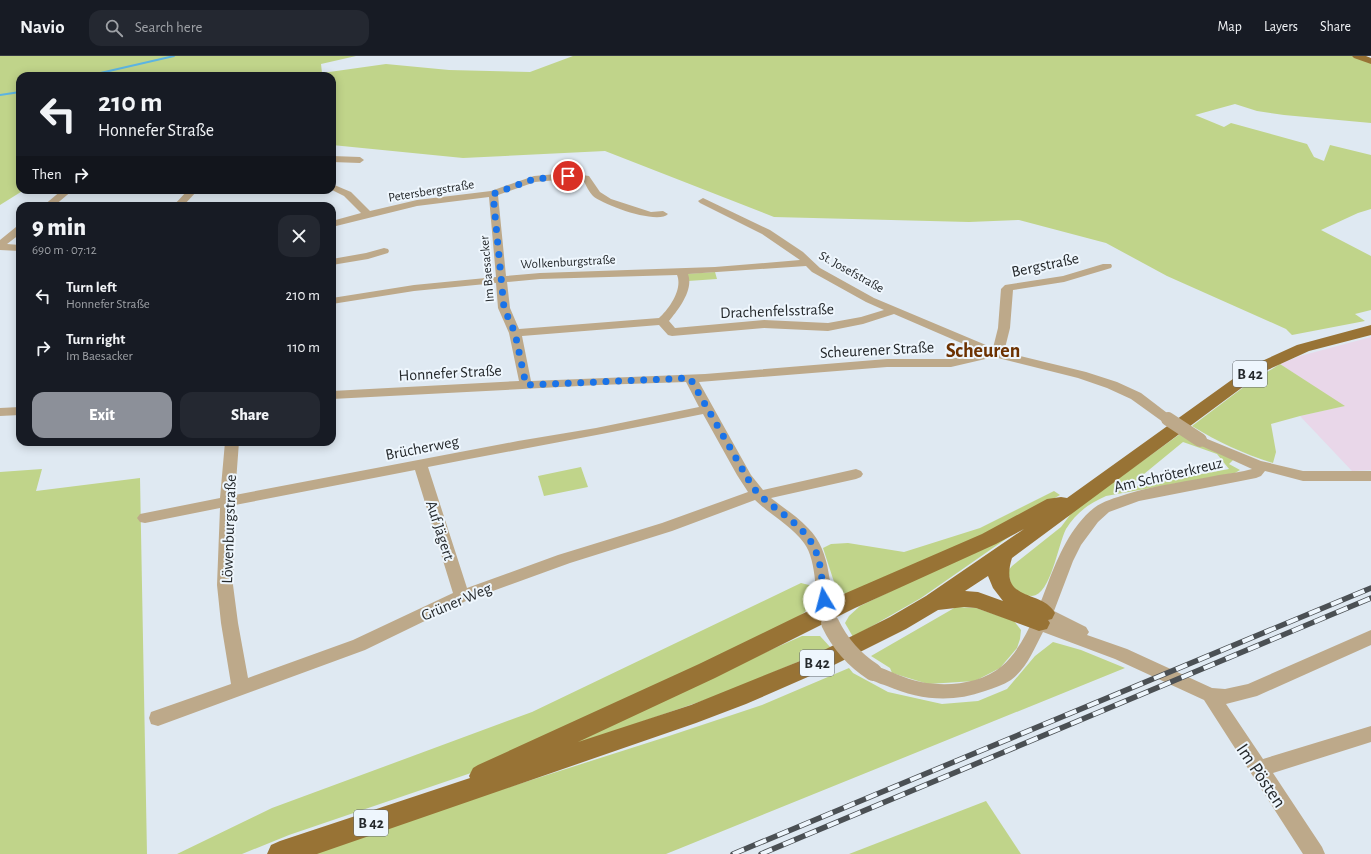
<!DOCTYPE html>
<html lang="en">
<head>
<meta charset="utf-8">
<style>
	body { margin:0; font-family:"Alegreya Sans",sans-serif; background:#242831; color:#f1f3f6; height:100vh; display:flex; flex-direction:column; font-size:15px; white-space:nowrap }
	* { box-sizing:border-box; margin:0 }
	p { font-size:13px; color:#9ea1a6 }
	.icon { flex:none; width:22px; height:22px; fill:none; stroke:currentColor; stroke-width:2; stroke-linecap:round; stroke-linejoin:round }
	.map { position:relative; flex:1; overflow:hidden }
	.panel { position:absolute; left:16px; top:146px; width:320px; height:244px; display:flex; flex-direction:column; background:#171b24; border-radius:12px; box-shadow:0 2px 10px #0003 }
	.panel>* { flex:none }
	.hud { position:absolute; left:16px; top:16px; width:320px; height:122px; border-radius:12px; box-shadow:0 2px 10px #0003; background:#171b24; color:#f1f3f6; overflow:hidden }
	.pin { position:absolute; display:grid; place-items:center; width:34px; height:34px; color:#fff; margin:-17px; border:2px solid #fff; border-radius:50%; box-shadow:0 1px 4px #0007 }
	.me { position:absolute; width:44px; margin:-22px; rotate:352deg; stroke-linejoin:round; filter:drop-shadow(0 0 3px #0008) }
	.turn { display:flex; align-items:center; gap:14px; height:84px; padding:0 16px; font-size:18px }
	.turn .icon { width:52px; height:52px; stroke-width:2.5 }
	.turn b { display:block; font-size:28px; line-height:34px }
	.then { display:flex; align-items:center; height:38px; padding:0 16px; background:#0003; gap:8px; font-size:15px }
	.round { display:grid; place-items:center; flex:none; width:42px; height:42px; border-radius:12px; background:#242831 }
	.overview { display:flex; align-items:center; justify-content:space-between; height:68px; padding:0 16px }
	h1 { font-size:24px; font-weight:800; line-height:30px }
	.cta { display:flex; gap:8px; margin-top:auto; padding:8px 16px }
	.cta a { flex:1; height:46px; border-radius:12px; background:#8c9099; color:#fff; font-size:16px; font-weight:800; line-height:46px; text-align:center }
	.cta a+a { background:#242831; color:#f1f3f6 }
	ul { padding:0; list-style:none }
	li { display:flex; align-items:center; gap:12px; height:52px; padding:0 16px }
	li div { flex:1 }
	li b { display:block; font-size:15px }
	li em { font-style:normal }
	header { display:flex; align-items:center; gap:24px; box-sizing:border-box; height:56px; padding:0 20px; background:#171b24; border-bottom:1px solid #363941 }
	header strong { font-size:19px }
	nav { display:flex; gap:22px; margin-inline-start:auto; font-size:14px }
	.search { width:280px; height:36px; background:#242831; display:flex; align-items:center; gap:10px; box-sizing:border-box; padding:0 14px; border-radius:12px; color:#9ea1a6; font-size:15px }
	.map>svg:first-child { display:block }
</style>
</head>
<body>
<header>
<strong>Navio</strong>
<div class="search"><svg class="icon" aria-label="search" viewBox="0 0 24 24"><circle cx="10" cy="10" r="6"/><path d="M15 15l6 6"/></svg>Search here</div>
<nav><a>Map</a><a>Layers</a><a>Share</a></nav>
</header>
<div class="map">
<svg width="1371" height="798" viewBox="0 0 1371 798">
	<rect width="100%" height="100%" fill="#dfe9f2"/>
	<path fill="#e9d7e9" d="M 1371,281 L 1371,414 L 1352,415 L 1300,360 L 1344,350 L 1280,308 L 1300,300 Z"/>
	<g fill="#c0d48a" fill-rule="evenodd">
		<path d="M 0,0 L 356,0 L 321,8 L 322,17 L 386,8 L 449,14 L 530,16 L 573,0 L 1352,0 L 1371,6 L 1371,67 L 1284,59 L 1257,55 L 1235,48 L 1195,59 L 1224,71 L 1231,67 L 1307,88 L 1314,101 L 1324,105 L 1330,89 L 1371,99 L 1371,153 L 1358,157 L 1321,174 L 1371,200 L 1371,254 L 1355,258 L 1365,265 L 1292,279 L 1286,273 L 1167,220 L 1106,187 L 1019,164 L 969,166 L 774,161 L 605,95 L 463,102 L 332,89 L 332,20 L 20,20 L 20,134 L 24,134 L 0,149 Z"/>
		<path d="M 715,216 L 717,223 L 688,225 L 685,218 Z"/>
		<path d="M 1280,308 L 1345,350 L 1300,360 L 1271,368 L 1276,396 L 1273,407 C 1244,398 1218,386 1192,370 L 1249,327 Z"/>
		<path d="M 1180,378 L 1234,403 L 1229,408 L 1240,414 L 1235,417 L 1106,440 C 1088,448 1076,457 1066,473 C 1058,488 1051,539 1032,540 C 1024,540 1018,536 1012,532 L 1008,515 L 1012,510 L 1061,471 L 1073,455 ZM 1183,386 L 1217,398 L 1229,413 L 1137,430 L 1133,427 Z"/>
		<path d="M 581,411 L 588,431 L 544,440 L 538,420 Z"/>
		<path d="M 42,413 L 36,435 L 140,422 L 147,798 L 0,798 L 0,416 Z"/>
		<path d="M 1054,435 L 1060,439 L 1014,465 L 852,539 L 842,537 L 835,529 L 823,492 L 831,488 L 848,487 L 904,496 L 980,472 Z"/>
		<path d="M 1020,473 L 921,542 L 853,581 L 845,567 L 849,560 L 860,550 Z"/>
		<path d="M 801,527 L 813,530 C 812,556 806,556 785,568 L 471,717 L 289,779 L 242,798 L 177,798 L 272,752 L 532,656 Z"/>
		<path d="M 956,551 L 976,552 L 1014,565 L 1021,574 L 1020,583 L 1017,592 L 1000,612 L 975,625 L 928,628 L 892,617 L 890,612 L 871,600 Z"/>
		<path d="M 802,580 L 820,580 L 831,592 L 722,638 L 557,695 L 737,609 Z"/>
		<path d="M 1053,586 L 1081,594 L 1125,612 L 666,798 L 311,798 L 406,764 L 666,681 L 762,649 L 849,612 L 853,617 L 888,636 L 942,648 L 978,645 L 1007,633 L 1035,600 Z"/>
		<path d="M 986,745 L 1021,798 L 849,798 Z"/>
	</g>
	<g fill="none" stroke-linecap="round" stroke-linejoin="round">
		<g stroke="#5cb4e2" stroke-width="2">
			<path d="M 96,18 L 174,0"/>
			<path d="M 0,39 L 20,36"/>
		</g>
		<g fill="#bda98a" fill-rule="evenodd">
			<path d="M 332,100 L 360,101 L 364,104 L 360,107 L 332,106 Z"/>
			<path d="M 568,117 L 589,120 L 600,136 L 611,143 L 651,156 L 663,155 L 668,158 C 658,169 603,149 593,140 C 589,136 586,129 583,124 L 568,123 L 535,126 L 498,139 L 506,220 L 540,217 L 715,211 L 800,204 L 762,178 L 700,147 L 698,145 L 703,142 L 770,174 L 803,196 L 820,212 L 874,242 L 993,292 L 998,272 L 1001,233 L 1005,229 L 1063,220 L 1103,208 L 1111,208 L 1112,210 L 1111,212 L 1064,226 L 1013,234 L 1010,272 L 1004,296 L 1086,316 L 1117,326 L 1141,337 L 1175,363 L 1173,366 L 1168,367 L 1163,366 L 1131,343 L 1107,332 L 1078,322 L 994,301 L 951,311 L 887,311 L 699,326 L 751,419 L 763,434 L 856,413 L 861,415 L 863,418 L 861,421 L 856,423 L 771,442 C 783,452 797,460 808,472 C 833,497 828,533 837,565 L 835,570 L 829,572 L 823,570 L 821,565 C 814,542 818,506 804,487 C 791,469 770,459 755,444 L 672,475 L 570,507 L 468,544 L 365,594 L 158,670 L 151,668 L 149,662 L 151,656 L 231,628 L 221,567 L 217,529 L 220,452 L 145,467 L 140,466 L 137,462 L 140,458 L 220,442 L 225,386 L 239,386 L 235,439 L 518,385 L 596,372 L 699,351 L 686,326 L 598,329 L 332,343 L 332,335 L 519,325 L 509,277 L 498,252 L 496,227 L 414,235 L 332,248 L 332,242 L 414,229 L 496,221 L 489,141 L 417,150 L 332,171 L 332,165 L 361,157 L 344,140 L 332,134 L 332,128 L 351,136 L 370,155 L 417,144 L 491,135 L 534,120 ZM 806,210 L 812,216 L 866,246 L 884,254 L 861,261 L 828,267 L 764,264 L 675,272 L 669,265 C 678,254 694,234 688,218 ZM 677,219 C 683,233 669,253 659,262 L 519,273 L 510,252 L 507,226 L 540,223 ZM 894,258 L 982,296 L 951,303 L 887,303 L 705,318 L 531,325 L 522,280 L 659,269 L 668,279 L 672,280 L 764,272 L 828,275 L 863,268 ZM 703,358 L 737,419 L 748,436 L 662,467 L 558,499 L 467,532 L 428,411 C 520,393 612,377 703,358 ZM 415,414 L 453,537 L 353,584 L 248,622 L 238,567 L 233,529 L 235,449 Z"/>
			<path d="M 62,134 L 73,134 L 54,150 L 43,150 Z"/>
			<path d="M 188,134 L 198,134 L 183,150 L 173,150 Z"/>
			<path d="M 253,146 L 256,147 L 258,150 L 248,150 L 250,147 Z"/>
			<path d="M 20,170 L 20,178 L 7,188 L 20,189 L 20,195 L 0,194 L 0,184 L 16,171 Z"/>
			<path d="M 384,192 L 388,193 L 389,195 L 388,197 L 368,203 L 332,209 L 332,203 L 366,197 Z"/>
			<path d="M 20,351 L 20,359 L 0,360 L 0,352 Z"/>
			<path d="M 1200,380 L 1261,405 L 1303,415 L 1371,415 L 1371,425 L 1303,425 L 1265,415 L 1261,420 L 1256,422 L 1139,445 L 1109,456 L 1098,466 L 1081,489 L 1073,505 L 1054,555 L 1086,571 L 1089,576 L 1087,579 L 1127,593 L 1212,632 L 1225,633 L 1248,628 L 1371,574 L 1371,589 L 1257,640 L 1226,648 L 1263,703 L 1371,670 L 1371,686 L 1273,717 L 1322,791 L 1325,798 L 1303,798 L 1204,644 L 1115,603 L 1043,576 C 1034,593 1027,612 1011,624 C 1003,629 994,632 985,635 C 952,647 919,644 887,630 C 878,627 868,624 864,616 L 867,611 L 873,609 C 889,614 904,623 921,626 C 947,631 981,628 1002,610 C 1023,593 1039,551 1048,527 C 1058,501 1071,470 1094,452 C 1103,445 1115,442 1127,438 C 1157,429 1189,425 1219,419 C 1230,417 1242,416 1252,413 L 1195,387 L 1193,384 L 1195,381 Z"/>
		</g>
		<g fill="#987335" fill-rule="evenodd">
			<path d="M 1352,0 L 1366,0 L 1371,2 L 1371,8 L 1354,2 Z"/>
			<path d="M 1371,269 L 1371,279 L 1309,295 L 1263,316 L 1012,502 C 998,547 1042,533 1055,557 L 1052,563 L 1048,564 L 1050,567 L 1047,573 L 1039,575 L 976,552 L 964,551 L 938,554 L 906,573 L 826,613 L 746,648 L 696,667 L 317,798 L 267,798 L 271,789 L 280,785 L 470,722 L 469,720 L 473,712 L 478,709 L 699,608 L 839,540 L 982,478 L 1047,443 L 1061,441 L 1067,442 L 1251,310 L 1297,289 ZM 1024,473 L 926,540 L 890,561 L 810,601 L 691,649 L 578,686 L 715,622 L 855,552 L 996,488 ZM 988,520 L 993,532 L 1003,545 L 978,536 L 965,535 Z"/>
		</g>
		<defs>
			<g id="rail">
				<path d="M 733,798 L 1371,532"/>
				<path d="M 761,798 L 1371,542"/>
			</g>
		</defs>
		<use href="#rail" stroke="#4b5054" stroke-width="5.5"/>
		<use href="#rail" stroke="#eef6fd" stroke-width="4" stroke-dasharray="12" stroke-linecap="butt"/>
		<path stroke="#bda98a" stroke-width="14" d="M 1168,363 L 1200,384"/>
		<path stroke="#bda98a" stroke-width="18" d="M 830,567 C 840,588 853,603 873,616"/>
	</g>
	<g fill="none" stroke-linecap="round" stroke-linejoin="round">
		<path stroke="#1a73e8" stroke-width="7" stroke-dasharray="0 12.6" d="M 568,120 L 534,123 L 493,138 L 504,252 L 515,277 L 526,329 L 690,322 L 752,430 C 770,454 805,466 816,496 C 822,511 822,528 824,544"/>
	</g>
	<g text-anchor="middle" stroke-width="4" stroke-linejoin="round" paint-order="stroke">
		<g font-size="13" fill="#25292c" stroke="#eef6fd">
			<text transform="translate(431 134) rotate(-9)" y="5">Petersbergstraße</text>
			<text transform="translate(568 205) rotate(-3)" y="5">Wolkenburgstraße</text>
			<text transform="translate(486 213) rotate(-95)" y="5">Im Baesacker</text>
			<text transform="translate(852 215) rotate(29)" y="5">St. Josefstraße</text>
		</g>
		<g fill="#eef6fd" stroke="#61666b" stroke-width="1">
			<rect x="1233" y="305" width="34" height="26" rx="3"/>
			<rect x="800" y="594" width="34" height="26" rx="3"/>
			<rect x="354" y="754" width="34" height="26" rx="3"/>
		</g>
		<g font-size="15" font-weight="bold" fill="#25292c">
			<text x="1250" y="323">B 42</text>
			<text x="817" y="612">B 42</text>
			<text x="371" y="772">B 42</text>
		</g>
		<g font-size="16" fill="#25292c" stroke="#eef6fd">
			<text transform="translate(1045 208) rotate(-12)" y="6">Bergstraße</text>
			<text transform="translate(777 254) rotate(-2)" y="6">Drachenfelsstraße</text>
			<text transform="translate(877 293) rotate(-3)" y="6">Scheurener Straße</text>
			<text transform="translate(450 316) rotate(-3)" y="6">Honnefer Straße</text>
			<text transform="translate(422 391) rotate(-11)" y="6">Brücherweg</text>
			<text transform="translate(1168 418) rotate(-13)" y="6">Am Schröterkreuz</text>
			<text transform="translate(228 473) rotate(-88)" y="6">Löwenburgstraße</text>
			<text transform="translate(441 474) rotate(72)" y="6">Auf Jägert</text>
			<text transform="translate(456 545) rotate(-23)" y="6">Grüner Weg</text>
		</g>
		<g font-size="19" fill="#25292c" stroke="#eef6fd">
			<text transform="translate(1262 719) rotate(56)" y="7">Im Pösten</text>
		</g>
		<g font-size="20" font-weight="bold" fill="#6c3100" stroke="#eef6fd">
			<text x="983" y="301">Scheuren</text>
		</g>
	</g>
</svg>
<div class="pin" style="left:568px;top:120px;background:#d93025"><svg class="icon" aria-label="arrive" viewBox="0 0 24 24"><path d="M6 21V4h12l-3 4 3 4H6"/></svg></div>
<svg class="me" style="left:824px;top:544px" viewBox="-20 -20 40 40"><circle r="19" fill="#fff"/><path d="M0-13L10 11 0 6-10 11z" fill="#1a73e8"/></svg>
<div class="hud">
<div class="turn"><svg class="icon" aria-label="left" viewBox="0 0 24 24"><path d="M17 20v-9H6M10 6l-5 5 5 5"/></svg><div><b>210 m</b>Honnefer Straße</div></div>
<div class="then">Then<svg class="icon" aria-label="right" viewBox="0 0 24 24"><path d="M7 20v-9h11M14 6l5 5-5 5"/></svg></div>
</div>
<section class="panel">
<div class="overview"><div><h1>9 min</h1><p>690 m · 07:12</p></div><a class="round"><svg class="icon" aria-label="close" viewBox="0 0 24 24"><path d="M6 6l12 12M18 6L6 18"/></svg></a></div>
<ul>
<li><svg class="icon" aria-label="left" viewBox="0 0 24 24"><path d="M17 20v-9H6M10 6l-5 5 5 5"/></svg><div><b>Turn left</b><p>Honnefer Straße</p></div><em>210 m</em></li>
<li><svg class="icon" aria-label="right" viewBox="0 0 24 24"><path d="M7 20v-9h11M14 6l5 5-5 5"/></svg><div><b>Turn right</b><p>Im Baesacker</p></div><em>110 m</em></li>
</ul>
<div class="cta"><a>Exit</a><a>Share</a></div>
</section>
</div>
</body>
</html>
